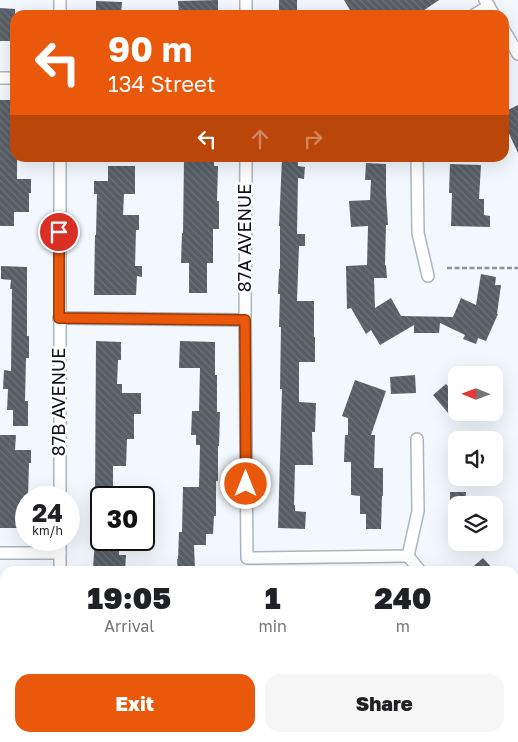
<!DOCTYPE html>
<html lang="en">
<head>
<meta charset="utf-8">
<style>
	body { margin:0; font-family:"Golos Text",sans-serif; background:#f6f6f6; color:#202124; height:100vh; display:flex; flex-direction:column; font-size:19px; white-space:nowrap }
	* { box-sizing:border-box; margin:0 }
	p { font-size:16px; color:#757577 }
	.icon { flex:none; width:28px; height:28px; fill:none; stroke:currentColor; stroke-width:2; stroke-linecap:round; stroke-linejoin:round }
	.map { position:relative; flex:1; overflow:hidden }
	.side { position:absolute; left:0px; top:566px; width:519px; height:176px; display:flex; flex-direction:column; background:#fff; border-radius:15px 15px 0 0; box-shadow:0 5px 20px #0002 }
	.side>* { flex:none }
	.top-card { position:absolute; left:10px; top:10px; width:499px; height:152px; border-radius:15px; box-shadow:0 5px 20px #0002; background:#ea580c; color:#fff; overflow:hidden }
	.needle { width:32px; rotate:271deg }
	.controls { position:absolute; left:448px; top:366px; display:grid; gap:10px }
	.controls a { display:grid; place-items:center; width:55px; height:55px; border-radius:10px; background:#fff; box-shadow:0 5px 20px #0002; font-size:25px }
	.speed { position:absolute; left:15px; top:486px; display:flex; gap:10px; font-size:25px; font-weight:700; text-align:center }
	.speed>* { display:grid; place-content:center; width:65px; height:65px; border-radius:50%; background:#fff; box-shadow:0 5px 20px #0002; line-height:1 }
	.speed small { font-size:12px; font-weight:400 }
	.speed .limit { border:2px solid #111; border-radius:8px; background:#fff; color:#111 }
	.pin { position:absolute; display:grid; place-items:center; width:42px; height:42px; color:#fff; margin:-21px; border:2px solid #fff; border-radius:50%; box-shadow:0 1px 5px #0007 }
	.me { position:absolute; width:55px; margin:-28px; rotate:0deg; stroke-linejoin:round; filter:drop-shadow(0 0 4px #0008) }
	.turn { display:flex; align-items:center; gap:18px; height:105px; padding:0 15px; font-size:22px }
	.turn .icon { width:65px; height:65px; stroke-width:2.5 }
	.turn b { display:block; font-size:35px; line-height:42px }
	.lanes { display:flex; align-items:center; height:48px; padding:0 15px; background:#0003; justify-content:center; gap:25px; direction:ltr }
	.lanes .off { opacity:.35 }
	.eta { display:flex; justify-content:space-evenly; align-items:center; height:85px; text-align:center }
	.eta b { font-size:30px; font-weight:800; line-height:35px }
	.action { display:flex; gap:10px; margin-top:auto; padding:10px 15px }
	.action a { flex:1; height:58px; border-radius:15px; background:#ea580c; color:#fff; font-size:20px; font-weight:800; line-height:58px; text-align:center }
	.action a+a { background:#f6f6f6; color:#202124 }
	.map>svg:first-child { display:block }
</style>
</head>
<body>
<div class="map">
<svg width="518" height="742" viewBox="0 0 518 742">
	<defs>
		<pattern id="forest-firs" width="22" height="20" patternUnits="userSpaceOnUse" patternTransform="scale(1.25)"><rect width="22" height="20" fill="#cbe3fc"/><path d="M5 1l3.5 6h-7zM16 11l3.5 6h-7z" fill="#adc2d7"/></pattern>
		<pattern id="building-back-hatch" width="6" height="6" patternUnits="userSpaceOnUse" patternTransform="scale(1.25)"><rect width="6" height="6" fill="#575e66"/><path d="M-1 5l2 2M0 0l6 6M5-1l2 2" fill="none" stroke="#6f747b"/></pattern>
	</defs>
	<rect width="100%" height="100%" fill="#f2f8fd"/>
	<path fill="url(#forest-firs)" d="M 518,716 L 518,742 L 497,742 L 500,738 L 514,738 L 514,721 Z"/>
	<g fill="url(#building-back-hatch)">
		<path d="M 218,0 L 218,15 L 179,15 L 178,1 Z"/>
		<rect x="279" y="0" width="18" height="15"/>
		<path d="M 344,0 L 439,0 L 417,15 L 365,15 L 362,10 L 353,15 Z"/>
		<path d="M 96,1 L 122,2 L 121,15 L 96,15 Z"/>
		<path d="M 0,8 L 15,9 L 15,41 L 0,41 Z"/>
		<path d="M 0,100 L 15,100 L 15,158 L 17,158 L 17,179 L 31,179 L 31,193 L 29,193 L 29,212 L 14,212 L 14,226 L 0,226 Z"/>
		<path d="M 518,105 L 518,153 L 504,123 L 504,112 Z"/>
		<path d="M 184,158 L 214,158 L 214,166 L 218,166 L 217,201 L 219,201 L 219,229 L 213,229 L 213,263 L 207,263 L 207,293 L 189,293 L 189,263 L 181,263 L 182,233 L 183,233 Z"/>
		<path d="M 282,158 L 298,158 L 298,166 L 305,167 L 304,179 L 298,178 L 297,234 L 305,234 L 305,246 L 299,246 L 297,301 L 314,301 L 314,337 L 315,337 L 315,362 L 299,362 L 299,402 L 316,403 L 315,432 L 312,432 L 313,465 L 295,465 L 294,505 L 295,505 L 295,511 L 306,512 L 305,529 L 278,528 L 282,389 L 280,389 L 281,327 L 279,327 L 280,294 L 278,294 L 279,269 L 280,269 L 280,226 L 279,226 Z"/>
		<path d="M 366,163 L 386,164 L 386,194 L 388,225 L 386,225 L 385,265 L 386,265 L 387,278 L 374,278 L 375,308 L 391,298 L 401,316 L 453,317 L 461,298 L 476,305 L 481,274 L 496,277 L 495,285 L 501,285 L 497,314 L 498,314 L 486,341 L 478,338 L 476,344 L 463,339 L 465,335 L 440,323 L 439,333 L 414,333 L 414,325 L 380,345 L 371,330 L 366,334 L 351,308 L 347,309 L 346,266 L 367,265 L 368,226 L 351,227 L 349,201 L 370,200 L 371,180 L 365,180 Z"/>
		<path d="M 450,164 L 481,165 L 479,199 L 484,199 L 484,215 L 490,216 L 490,227 L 451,226 L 452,193 L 449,193 Z"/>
		<path d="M 108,166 L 135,166 L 135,194 L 124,194 L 123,215 L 139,215 L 139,230 L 136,230 L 135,266 L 142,266 L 142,277 L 137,276 L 136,295 L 94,295 L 95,235 L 96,235 L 97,194 L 94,194 L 94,181 L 108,181 Z"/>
		<path d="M 1,266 L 27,267 L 27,336 L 29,336 L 29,358 L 26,358 L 25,401 L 28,401 L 28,426 L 13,426 L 13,410 L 7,410 L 8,389 L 3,389 L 4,370 L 11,371 L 12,289 L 10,289 L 11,280 L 1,279 Z"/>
		<path d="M 96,341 L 121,342 L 121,360 L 118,360 L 117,384 L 122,384 L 122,393 L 141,393 L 141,414 L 134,414 L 134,439 L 127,439 L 126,466 L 113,466 L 113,498 L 95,498 Z"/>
		<path d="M 180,341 L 215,342 L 215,375 L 217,375 L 217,412 L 220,412 L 219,446 L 218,446 L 218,481 L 216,481 L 216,516 L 214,516 L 213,534 L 206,534 L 206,545 L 194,545 L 195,571 L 178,571 L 177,559 L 178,559 L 179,532 L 182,532 L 183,487 L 199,487 L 200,445 L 196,445 L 196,435 L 191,435 L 192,411 L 199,411 L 200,368 L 179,368 Z"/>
		<path d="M 415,375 L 416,393 L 391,394 L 390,377 Z"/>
		<path d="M 355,380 L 386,391 L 371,435 L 375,435 L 374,468 L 383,468 L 383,496 L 382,496 L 381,529 L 366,529 L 366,514 L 360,514 L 360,496 L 351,495 L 351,462 L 344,462 L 345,435 L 348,435 L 348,418 L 342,416 Z"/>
		<path d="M 446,384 L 456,395 L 456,406 L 448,413 L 433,395 Z"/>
		<path d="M 0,435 L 16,435 L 15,450 L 31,450 L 31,463 L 29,463 L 28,497 L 25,497 L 25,528 L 0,528 Z"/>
		<path d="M 450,492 L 466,492 L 465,505 L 450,505 Z"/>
		<path d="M 95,540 L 119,540 L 119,555 L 126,555 L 125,571 L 106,571 L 106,569 L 93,568 Z"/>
		<path d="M 483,558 L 495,571 L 468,571 Z"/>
	</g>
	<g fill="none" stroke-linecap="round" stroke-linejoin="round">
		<defs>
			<g id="street">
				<path d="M 485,0 L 494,15"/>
				<path d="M 60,15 L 60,0"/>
				<path d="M 246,15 L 246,0"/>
				<path d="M 474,15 L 489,6"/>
				<path d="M 504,30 L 518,54"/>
				<path d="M 0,78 L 15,78"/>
				<path d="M 246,158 L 245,320 L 247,558 L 408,556"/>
				<path d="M 417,158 L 418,233 L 428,276"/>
				<path d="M 59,318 L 245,320"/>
				<path d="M 60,498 L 60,158"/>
				<path d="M 60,540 L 60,571"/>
				<path d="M 0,553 L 60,553"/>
				<path d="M 408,556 L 418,511 L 417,439"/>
				<path d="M 408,556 L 420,571"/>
				<path d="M 514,610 L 518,606"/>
				<path d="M 61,739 L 196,738"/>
				<path d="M 240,742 L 240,738"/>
			</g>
		</defs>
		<use href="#street" stroke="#acb5bd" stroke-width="14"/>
		<path stroke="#8c9195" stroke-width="2.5" stroke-dasharray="5 2.5" stroke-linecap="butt" d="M 447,268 L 518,268"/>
		<use href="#street" stroke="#fff" stroke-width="11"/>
	</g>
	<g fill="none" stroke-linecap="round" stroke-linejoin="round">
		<defs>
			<path id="route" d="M 59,232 L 59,318 L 245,320 L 246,484"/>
		</defs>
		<use href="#route" stroke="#983908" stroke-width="12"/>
		<use href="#route" stroke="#ea580c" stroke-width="9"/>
	</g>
	<g text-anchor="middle" stroke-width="5" stroke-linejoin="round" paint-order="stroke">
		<g font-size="18" fill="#0f1215" stroke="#fff">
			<text transform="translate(245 238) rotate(-90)" y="6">87A AVENUE</text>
			<text transform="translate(59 402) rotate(-90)" y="6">87B AVENUE</text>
		</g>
	</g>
</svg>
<div class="controls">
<a><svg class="needle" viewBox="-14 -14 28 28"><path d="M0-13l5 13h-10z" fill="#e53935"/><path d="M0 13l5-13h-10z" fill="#757577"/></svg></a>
<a><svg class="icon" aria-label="sound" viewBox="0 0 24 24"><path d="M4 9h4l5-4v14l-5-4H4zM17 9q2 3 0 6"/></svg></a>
<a><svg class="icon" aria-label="layers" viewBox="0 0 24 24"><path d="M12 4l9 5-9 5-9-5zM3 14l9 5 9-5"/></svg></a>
</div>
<div class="speed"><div>24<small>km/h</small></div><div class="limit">30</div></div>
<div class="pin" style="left:59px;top:232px;background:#d93025"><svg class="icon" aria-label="arrive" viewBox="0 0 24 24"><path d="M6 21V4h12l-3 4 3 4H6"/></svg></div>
<svg class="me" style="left:246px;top:484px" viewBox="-20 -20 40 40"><circle r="17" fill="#ea580c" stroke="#fff" stroke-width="3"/><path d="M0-11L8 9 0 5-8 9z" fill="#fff"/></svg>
<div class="top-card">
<div class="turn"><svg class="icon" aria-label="left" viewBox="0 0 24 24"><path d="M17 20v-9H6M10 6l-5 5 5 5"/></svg><div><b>90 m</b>134 Street</div></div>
<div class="lanes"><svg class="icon" aria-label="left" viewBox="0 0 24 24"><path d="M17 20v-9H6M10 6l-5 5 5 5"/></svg><svg class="icon off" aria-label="ahead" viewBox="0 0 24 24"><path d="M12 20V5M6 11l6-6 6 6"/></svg><svg class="icon off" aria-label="right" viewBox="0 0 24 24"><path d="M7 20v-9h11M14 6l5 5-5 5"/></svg></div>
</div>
<section class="side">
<div class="eta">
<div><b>19:05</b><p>Arrival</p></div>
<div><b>1</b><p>min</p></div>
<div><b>240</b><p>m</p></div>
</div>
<div class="action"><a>Exit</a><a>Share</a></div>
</section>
</div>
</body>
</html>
